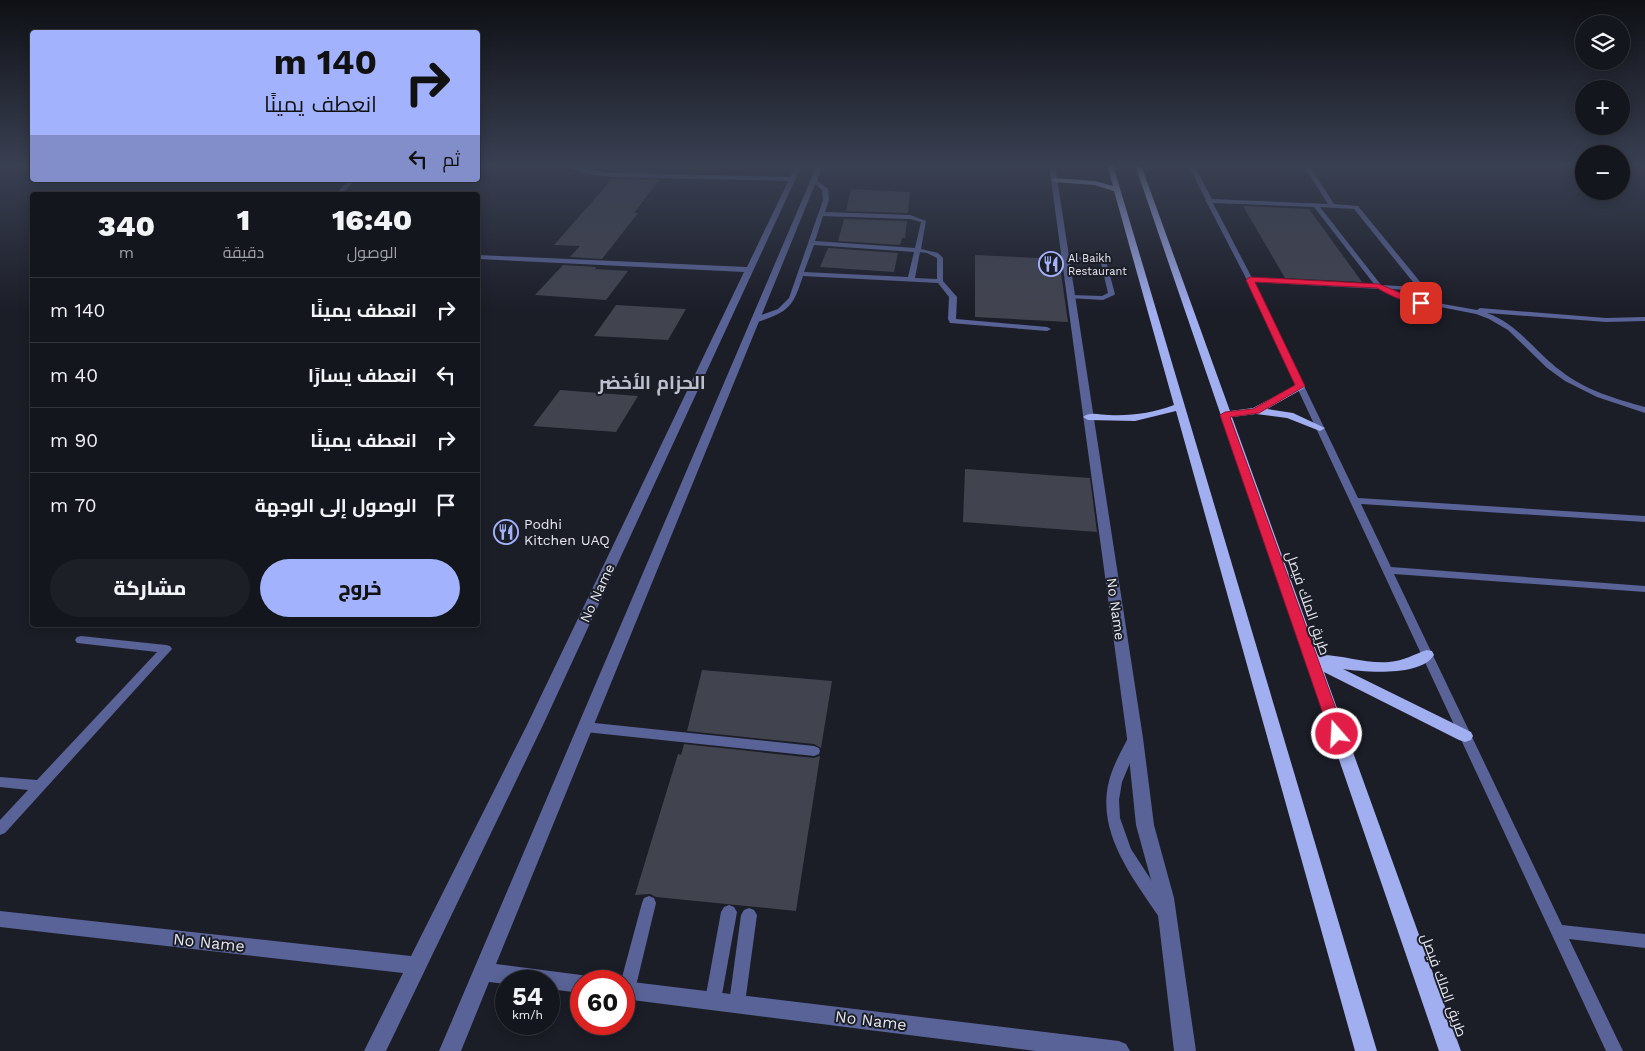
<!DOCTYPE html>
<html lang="ar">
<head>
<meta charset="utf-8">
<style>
	body { margin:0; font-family:"Work Sans",Cairo,sans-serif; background:#1d1f26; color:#f1f3f6; direction:rtl; height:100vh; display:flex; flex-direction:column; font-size:19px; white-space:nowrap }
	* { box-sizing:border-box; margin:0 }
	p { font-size:16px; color:#9d9fa4 }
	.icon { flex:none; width:28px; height:28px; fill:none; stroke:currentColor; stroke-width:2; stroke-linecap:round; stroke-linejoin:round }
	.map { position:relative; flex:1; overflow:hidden; direction:ltr }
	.details { position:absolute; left:30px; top:192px; width:450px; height:435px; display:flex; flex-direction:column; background:#14161d; border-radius:5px; box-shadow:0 2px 12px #0003,0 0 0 1px #33353b; direction:rtl }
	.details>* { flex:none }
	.guide { position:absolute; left:30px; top:30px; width:450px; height:152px; border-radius:5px; box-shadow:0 2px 12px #0003,0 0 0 1px #33353b; direction:rtl; background:#a3b2fd; color:#111; overflow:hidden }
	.tools { position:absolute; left:1575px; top:15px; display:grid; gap:10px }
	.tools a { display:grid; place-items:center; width:55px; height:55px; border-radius:50%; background:#14161d; box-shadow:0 2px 12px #0003,0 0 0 1px #33353b; font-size:25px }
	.speed { position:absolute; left:495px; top:970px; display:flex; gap:10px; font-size:25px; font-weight:700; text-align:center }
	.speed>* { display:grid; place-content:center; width:65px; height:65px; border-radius:50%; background:#14161d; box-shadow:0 2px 12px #0003,0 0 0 1px #33353b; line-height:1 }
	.speed small { font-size:12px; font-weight:400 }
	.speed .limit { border:8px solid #d22; background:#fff; color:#111 }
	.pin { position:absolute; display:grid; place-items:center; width:42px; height:42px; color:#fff; margin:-21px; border-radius:10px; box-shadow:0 2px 8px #0006 }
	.me { position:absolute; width:55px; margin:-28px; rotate:341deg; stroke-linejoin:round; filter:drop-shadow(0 0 4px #0008) }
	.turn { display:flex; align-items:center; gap:18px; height:105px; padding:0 20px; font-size:22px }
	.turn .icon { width:65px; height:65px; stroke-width:2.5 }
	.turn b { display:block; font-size:35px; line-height:42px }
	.then { display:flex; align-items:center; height:48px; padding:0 20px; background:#0003; gap:10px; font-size:19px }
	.eta { display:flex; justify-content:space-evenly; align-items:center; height:85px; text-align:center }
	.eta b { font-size:30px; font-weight:800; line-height:35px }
	.button { display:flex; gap:10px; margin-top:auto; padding:10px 20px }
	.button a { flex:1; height:58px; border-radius:30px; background:#a3b2fd; color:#111; font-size:20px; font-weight:800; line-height:58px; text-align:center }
	.button a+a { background:#1d1f26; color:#f1f3f6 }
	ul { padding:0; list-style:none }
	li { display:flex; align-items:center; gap:15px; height:65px; padding:0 20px; border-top:1px solid #33353b }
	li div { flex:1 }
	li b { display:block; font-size:19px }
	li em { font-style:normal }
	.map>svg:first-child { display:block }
</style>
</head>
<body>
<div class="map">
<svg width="1645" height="1051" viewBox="0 0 1645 1051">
	<rect width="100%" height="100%" fill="#1b1d27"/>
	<g fill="#41434f">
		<path d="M 612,179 L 659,180 L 634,213 L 638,213 L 602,259 L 570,257 L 580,246 L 554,245 Z"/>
		<path d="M 851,189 L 910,192 L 908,213 L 846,211 Z"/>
		<path d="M 1243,206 L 1309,209 L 1362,282 L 1285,278 Z"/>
		<path d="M 844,219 L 907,221 L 905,238 L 902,238 L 900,245 L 838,241 Z"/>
		<path d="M 828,248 L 898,253 L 894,272 L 820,267 Z"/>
		<path d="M 975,255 L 1059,259 L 1068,322 L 975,317 Z"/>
		<path d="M 563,265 L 596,267 L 595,269 L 628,271 L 606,300 L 535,295 Z"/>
		<path d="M 616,305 L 686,309 L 668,340 L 594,336 Z"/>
		<path d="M 560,390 L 638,396 L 616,432 L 533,426 Z"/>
		<path d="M 965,469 L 1090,478 L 1097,532 L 963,522 Z"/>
		<path d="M 702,670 L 832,681 L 821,748 L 814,744 L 687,731 Z"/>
		<path d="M 684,744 L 814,758 L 820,756 L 796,911 L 656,897 L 650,894 L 635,895 L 678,754 L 681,755 Z"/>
	</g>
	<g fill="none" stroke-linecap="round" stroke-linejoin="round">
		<g fill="#596397" fill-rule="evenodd">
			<path d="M 561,165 L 569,165 L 584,169 L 611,173 L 793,177 L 796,179 L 793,181 L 611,177 L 583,173 Z"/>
			<path d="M 1188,165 L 1194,165 L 1212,199 L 1328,204 L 1303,165 L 1309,165 L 1334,204 L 1358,206 L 1426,289 L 1423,291 L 1390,289 L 1421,300 L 1477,310 L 1480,308 L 1606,318 L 1645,317 L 1645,321 L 1606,322 L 1487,313 C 1518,324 1535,352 1561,371 C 1585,390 1616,399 1645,407 L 1645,413 L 1597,397 L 1565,381 L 1547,368 L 1508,330 L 1489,319 L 1476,314 L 1405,300 L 1379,289 L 1254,282 L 1358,498 L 1645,516 L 1645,522 L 1361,504 L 1391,567 L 1645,586 L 1645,592 L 1394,574 L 1562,925 L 1645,934 L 1645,948 L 1569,939 L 1623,1051 L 1606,1051 L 1247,280 L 1207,203 L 1205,201 L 1206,200 ZM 1213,203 L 1314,207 L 1374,284 L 1252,278 ZM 1320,207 L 1354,209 L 1417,287 L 1381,285 Z"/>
			<path d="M 814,178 L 828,189 L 829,200 L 825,212 L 910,215 L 926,221 L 921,249 L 938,253 L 943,258 L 943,281 L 957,297 L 956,319 L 1047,327 L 1051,329 L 1047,331 L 950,323 L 948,319 L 949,297 L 938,283 L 803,276 C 795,299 793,309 769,318 C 764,320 759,322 753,322 L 753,318 L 778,309 L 789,298 L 823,200 L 822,190 L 812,181 L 811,180 ZM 823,216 L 910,219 L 921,222 L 915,248 L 815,241 ZM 814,245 L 914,252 L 908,277 L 804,272 ZM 920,252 L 927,253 L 937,258 L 937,279 L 915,278 Z"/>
			<path d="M 349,180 L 355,180 L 341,195 L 335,195 Z"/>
			<path d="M 1063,257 L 1096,257 L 1106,261 L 1115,294 L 1114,295 L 1103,300 L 1069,298 L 1069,296 L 1071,295 L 1102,296 L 1108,293 L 1101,263 L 1095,261 L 1065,260 L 1063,259 Z"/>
			<path d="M 81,636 L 166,645 L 170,646 L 172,649 L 5,833 L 0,835 L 0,820 L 28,790 L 0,787 L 0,777 L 37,780 L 157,652 L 77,643 L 75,640 L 77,637 Z"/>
			<path d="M 585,722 L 814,746 L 819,748 L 820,751 L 819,754 L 814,756 L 585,732 L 581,730 L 579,727 L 581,724 Z"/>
			<path d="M 1134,734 L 1139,736 L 1140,739 L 1122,782 L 1119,800 L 1120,818 L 1131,849 L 1172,912 L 1169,917 L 1164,919 L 1159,917 C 1132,877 1096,832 1109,781 C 1113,765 1122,750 1129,736 Z"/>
			<path d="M 649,896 L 654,898 L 656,903 L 635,990 L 633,995 L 627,998 L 624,996 L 624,981 L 621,981 L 642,903 L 644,898 Z"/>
			<path d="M 729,905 L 734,907 L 737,912 L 721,1000 L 719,1005 L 713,1008 L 707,1005 L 705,1000 L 721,912 L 724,907 Z"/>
			<path d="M 749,908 L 754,910 L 757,915 L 745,1003 L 743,1008 L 737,1011 L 731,1008 L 729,1003 L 741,915 L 744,910 Z"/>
		</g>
		<g fill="#596397" fill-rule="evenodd">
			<path d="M 796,165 L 802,165 L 543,725 L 386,1051 L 364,1051 L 403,973 L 0,927 L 0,911 L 411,956 L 527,725 L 744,272 L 478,259 L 478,255 L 747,267 Z"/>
			<path d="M 817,165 L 823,165 L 496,964 L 581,975 L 588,977 L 590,981 L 581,981 L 581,993 L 549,989 L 549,981 L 506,981 L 506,984 L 489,982 L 461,1051 L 439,1051 Z"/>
			<path d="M 1049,165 L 1055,165 L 1143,738 L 1154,825 L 1174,898 L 1196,1051 L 1174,1051 L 1156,898 L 1136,825 L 1127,738 Z"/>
			<path d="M 622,981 L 624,981 L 1119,1041 L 1126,1044 L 1130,1051 L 1036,1051 L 624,999 L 624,981 Z"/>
		</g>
		<g fill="#a1aeef" fill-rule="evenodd">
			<path d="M 1107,165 L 1113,165 L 1377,1051 L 1355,1051 L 1176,411 L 1135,421 L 1088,420 L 1083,417 C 1089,411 1101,415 1109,415 C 1132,416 1153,413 1174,405 L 1114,191 L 1094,185 L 1054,182 L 1051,180 L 1054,178 L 1095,181 L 1113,186 Z"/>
			<path d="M 1135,165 L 1141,165 L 1230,411 L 1253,408 L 1300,383 L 1305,386 L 1304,388 L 1267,409 L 1293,413 L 1325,428 L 1320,431 L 1287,418 L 1256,414 L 1232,417 L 1318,655 C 1341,654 1365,664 1389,662 C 1404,661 1414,654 1427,650 L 1432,651 L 1434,655 C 1421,677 1365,672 1343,669 L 1471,732 L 1473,736 L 1471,740 L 1465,742 L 1459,740 L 1324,672 L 1461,1051 L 1439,1051 Z"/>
		</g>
	</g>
	<linearGradient id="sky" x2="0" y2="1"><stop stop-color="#0f1015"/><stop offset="0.53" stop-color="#394052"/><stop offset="1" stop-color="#394052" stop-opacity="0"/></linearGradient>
	<rect width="1645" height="312" fill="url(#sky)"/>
	<path fill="#e11d48" stroke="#92132f" d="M 1250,277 L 1379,284 L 1425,303 C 1417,309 1387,294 1377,288 L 1255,282 L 1305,386 L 1259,413 L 1230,417 L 1345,734 L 1342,737 L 1337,739 L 1332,737 L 1330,734 L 1220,415 L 1225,412 L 1253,409 L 1295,385 L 1246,280 Z"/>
	<defs>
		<symbol id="restaurant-ring" viewBox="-11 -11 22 22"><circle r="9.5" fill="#1b1d27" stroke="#a3b2fd" stroke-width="1.5"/><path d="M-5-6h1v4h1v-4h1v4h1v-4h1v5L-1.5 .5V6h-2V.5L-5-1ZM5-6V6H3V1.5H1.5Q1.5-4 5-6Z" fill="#a3b2fd"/></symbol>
	</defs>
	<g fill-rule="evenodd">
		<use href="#restaurant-ring" x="1037" y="250" width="28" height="28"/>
		<use href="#restaurant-ring" x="492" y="518" width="28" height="28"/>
	</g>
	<g text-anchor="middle" stroke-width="4" stroke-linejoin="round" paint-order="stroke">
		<g font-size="11" fill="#e7e8f0" stroke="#1b1d27" text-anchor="start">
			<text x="1068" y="262">Al Baikh<tspan x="1068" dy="13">Restaurant</tspan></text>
		</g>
		<g font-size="14" fill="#e7e8f0" stroke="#1b1d27" text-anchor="start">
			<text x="524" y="529">Podhi<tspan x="524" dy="16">Kitchen UAQ</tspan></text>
		</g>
		<g font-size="14" fill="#e7e8f0" stroke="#1b1d27">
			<text transform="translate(597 593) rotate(-65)" y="5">No Name</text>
			<text transform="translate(1308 603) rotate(71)" y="5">طريق الملك فيصل</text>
			<text transform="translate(1116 609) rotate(82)" y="5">No Name</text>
			<text transform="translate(1444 985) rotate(70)" y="5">طريق الملك فيصل</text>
		</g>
		<g font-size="16" fill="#e7e8f0" stroke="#1b1d27">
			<text transform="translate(209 942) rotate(6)" y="6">No Name</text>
			<text transform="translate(871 1020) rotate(7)" y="6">No Name</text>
		</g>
		<g font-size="19" font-weight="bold" fill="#bcc0cd" stroke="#1b1d27">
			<text x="652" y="389">الحزام الأخضر</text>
		</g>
	</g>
</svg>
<div class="tools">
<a><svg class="icon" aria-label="layers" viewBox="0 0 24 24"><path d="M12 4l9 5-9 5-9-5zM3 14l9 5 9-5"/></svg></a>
<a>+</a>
<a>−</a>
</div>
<div class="speed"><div>54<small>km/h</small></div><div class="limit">60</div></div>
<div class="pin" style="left:1421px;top:303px;background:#d93025"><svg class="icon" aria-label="arrive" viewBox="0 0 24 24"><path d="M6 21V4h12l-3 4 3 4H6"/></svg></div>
<svg class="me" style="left:1337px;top:734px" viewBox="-20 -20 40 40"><circle r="17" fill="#e11d48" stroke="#fff" stroke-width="3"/><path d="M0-11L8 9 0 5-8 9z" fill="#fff"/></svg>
<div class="guide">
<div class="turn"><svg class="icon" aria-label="right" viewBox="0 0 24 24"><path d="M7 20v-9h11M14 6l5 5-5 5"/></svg><div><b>140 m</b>انعطف يمينًا</div></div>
<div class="then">ثم<svg class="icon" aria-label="left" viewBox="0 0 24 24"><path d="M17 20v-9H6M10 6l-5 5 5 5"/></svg></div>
</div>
<section class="details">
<div class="eta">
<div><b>16:40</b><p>الوصول</p></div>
<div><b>1</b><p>دقيقة</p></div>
<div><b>340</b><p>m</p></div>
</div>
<ul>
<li><svg class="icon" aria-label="right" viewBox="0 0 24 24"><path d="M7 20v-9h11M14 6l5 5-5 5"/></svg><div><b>انعطف يمينًا</b></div><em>140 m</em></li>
<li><svg class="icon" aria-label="left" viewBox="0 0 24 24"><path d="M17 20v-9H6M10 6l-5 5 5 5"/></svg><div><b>انعطف يسارًا</b></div><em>40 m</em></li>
<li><svg class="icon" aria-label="right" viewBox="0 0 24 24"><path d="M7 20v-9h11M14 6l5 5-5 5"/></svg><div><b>انعطف يمينًا</b></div><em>90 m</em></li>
<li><svg class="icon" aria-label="arrive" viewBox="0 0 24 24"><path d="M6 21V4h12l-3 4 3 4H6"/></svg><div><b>الوصول إلى الوجهة</b></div><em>70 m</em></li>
</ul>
<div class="button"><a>خروج</a><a>مشاركة</a></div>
</section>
</div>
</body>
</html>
